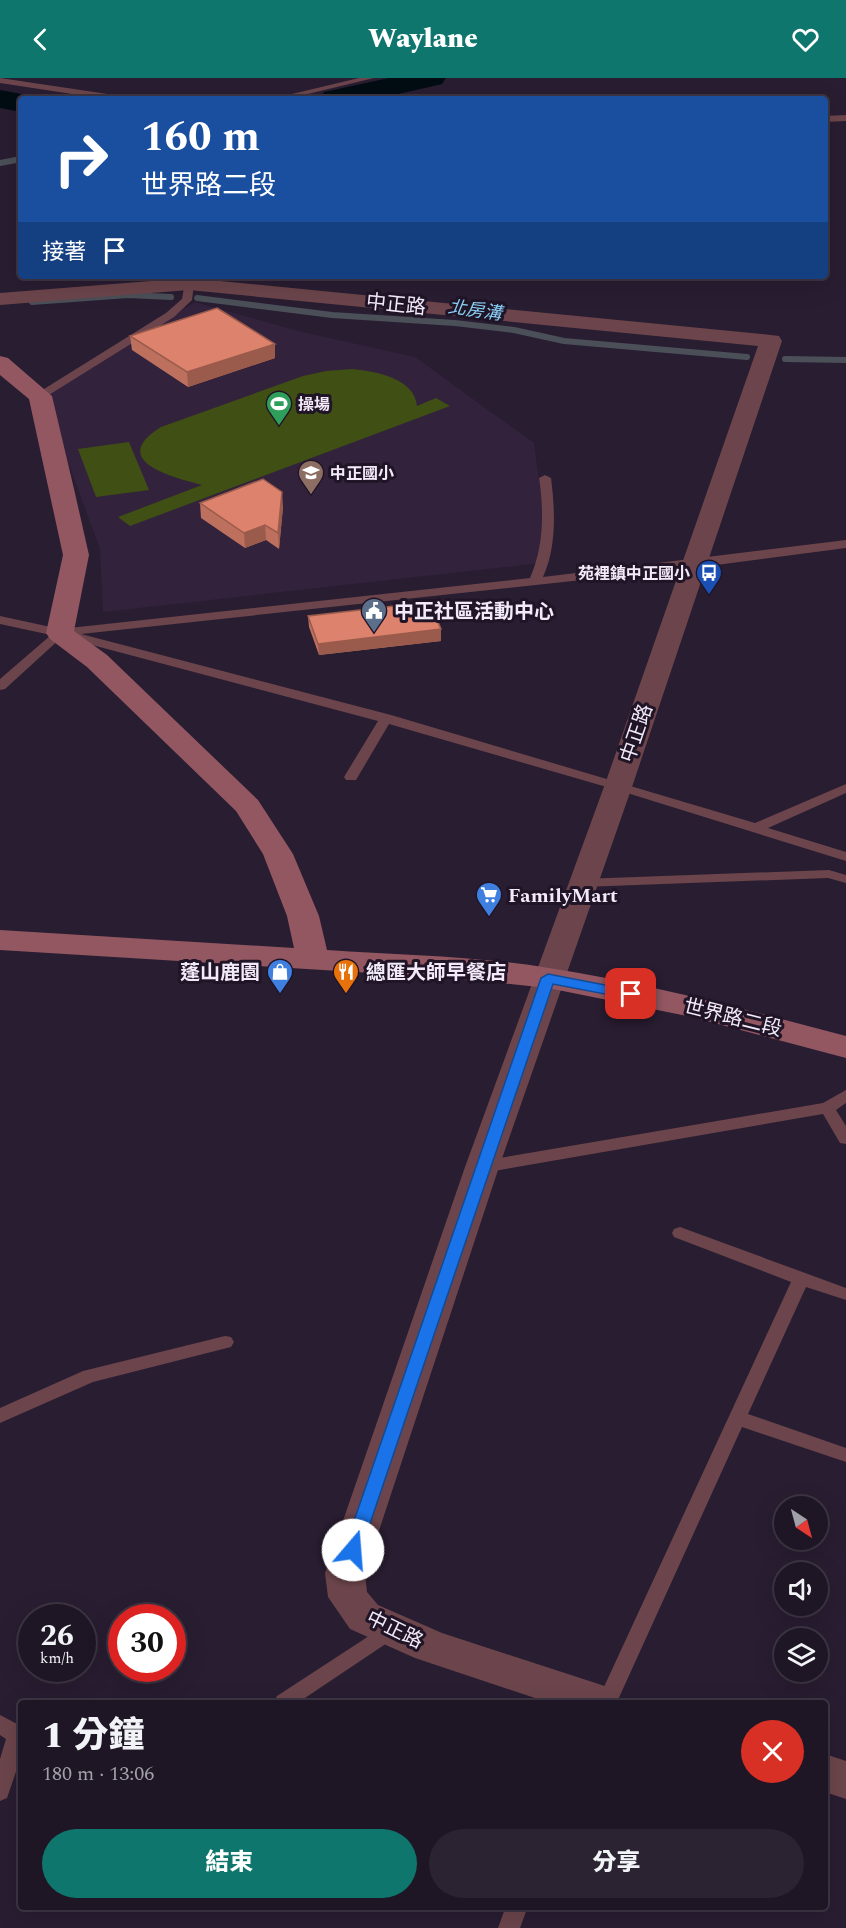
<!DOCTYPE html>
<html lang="zh-TW">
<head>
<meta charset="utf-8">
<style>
	body { margin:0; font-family:Spectral,"Noto Sans TC",serif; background:#2c2332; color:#f1f3f6; height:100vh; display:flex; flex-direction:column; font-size:22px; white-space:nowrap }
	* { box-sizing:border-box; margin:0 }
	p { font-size:20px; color:#a19fa7 }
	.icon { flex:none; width:33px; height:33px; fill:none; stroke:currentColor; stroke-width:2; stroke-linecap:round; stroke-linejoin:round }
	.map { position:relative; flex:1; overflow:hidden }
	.side { position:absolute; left:18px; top:1622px; width:810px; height:210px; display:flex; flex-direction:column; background:#1f1625; border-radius:6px; box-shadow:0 6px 24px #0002,0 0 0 2px #3c3542 }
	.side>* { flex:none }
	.guide { position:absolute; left:18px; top:18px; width:810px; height:183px; border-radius:6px; box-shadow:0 6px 24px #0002,0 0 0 2px #3c3542; background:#1a4fa0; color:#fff; overflow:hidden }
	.needle { width:39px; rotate:144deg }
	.tools { position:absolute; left:774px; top:1418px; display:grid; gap:12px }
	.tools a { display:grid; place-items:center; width:54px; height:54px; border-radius:50%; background:#1f1625; box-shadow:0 6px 24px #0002,0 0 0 2px #3c3542; font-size:30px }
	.speed { position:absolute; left:18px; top:1526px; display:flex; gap:12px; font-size:30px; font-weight:700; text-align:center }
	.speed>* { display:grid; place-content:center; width:78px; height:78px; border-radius:50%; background:#1f1625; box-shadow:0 6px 24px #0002,0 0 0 2px #3c3542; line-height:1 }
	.speed small { font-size:15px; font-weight:400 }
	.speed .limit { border:9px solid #d22; background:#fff; color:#111 }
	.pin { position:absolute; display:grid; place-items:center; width:51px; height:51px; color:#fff; margin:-26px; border-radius:12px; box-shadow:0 3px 9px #0006 }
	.me { position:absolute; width:66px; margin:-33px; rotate:18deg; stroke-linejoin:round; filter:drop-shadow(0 0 4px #0008) }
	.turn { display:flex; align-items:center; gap:21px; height:126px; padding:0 24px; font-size:27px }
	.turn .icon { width:78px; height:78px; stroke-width:2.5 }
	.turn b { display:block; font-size:42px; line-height:51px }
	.then { display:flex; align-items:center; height:57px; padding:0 24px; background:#0003; gap:12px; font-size:22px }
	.round { display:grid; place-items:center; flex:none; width:63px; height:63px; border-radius:32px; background:#2c2332 }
	.summary { display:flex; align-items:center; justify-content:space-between; height:102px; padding:0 24px }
	h1 { font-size:36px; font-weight:800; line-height:45px }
	.cta { display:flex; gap:12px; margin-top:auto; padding:12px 24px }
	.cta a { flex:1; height:69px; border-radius:36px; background:#0f766e; color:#fff; font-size:24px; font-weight:800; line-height:69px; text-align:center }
	.cta a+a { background:#2c2332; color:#f1f3f6 }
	header { display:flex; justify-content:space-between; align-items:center; height:78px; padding:0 24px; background:#0f766e; color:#fff; font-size:27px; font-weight:800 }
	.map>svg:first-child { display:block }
</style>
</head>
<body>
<header><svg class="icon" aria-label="back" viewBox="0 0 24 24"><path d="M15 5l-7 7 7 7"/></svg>Waylane<svg class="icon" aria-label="heart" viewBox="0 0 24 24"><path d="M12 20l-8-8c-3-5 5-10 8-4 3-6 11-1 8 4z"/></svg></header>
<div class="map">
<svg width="846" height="1850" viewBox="0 0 846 1850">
	<rect width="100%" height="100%" fill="#291d31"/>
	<path fill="#32223c" d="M 195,224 L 298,253 L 415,279 L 534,365 L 550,484 L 103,534 L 100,471 L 44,319 Z"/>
	<g fill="#404f13">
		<path d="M 352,291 C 374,293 415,300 417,328 L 436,320 L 450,328 L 130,448 L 118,439 L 202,407 C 177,400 105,384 161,349 L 303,298 L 326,293 Z"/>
		<path d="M 129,364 L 149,412 L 96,419 L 78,371 Z"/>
	</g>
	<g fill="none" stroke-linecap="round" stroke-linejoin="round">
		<g stroke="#4a4f58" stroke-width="6">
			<path d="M 0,85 L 21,81"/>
			<path d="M 197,220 L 332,237 L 455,245 L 514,252 L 564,263 L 747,279"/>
			<path d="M 32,224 L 128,217 L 171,219"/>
			<path d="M 785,281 L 846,282"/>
		</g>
		<g fill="#020c13" fill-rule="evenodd">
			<path d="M 389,0 L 446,0 L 442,6 L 377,21 L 320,21 L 324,14 Z"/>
			<path d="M 0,12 L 32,18 L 34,21 L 21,21 L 21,34 L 0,30 Z"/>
		</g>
		<g fill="#6b454b" fill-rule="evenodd">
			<path d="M 0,0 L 121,18 L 125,21 L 105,21 L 0,5 Z"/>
			<path d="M 359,0 L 374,0 L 287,21 L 271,21 Z"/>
			<path d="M 846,37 L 846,43 L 825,44 L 825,38 Z"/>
			<path d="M 185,204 L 194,206 L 192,222 L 174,239 L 44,320 L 36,320 L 36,316 L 166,235 L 182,221 Z"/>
			<path d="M 545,397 L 551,400 C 555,432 557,468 543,499 L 846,462 L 846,470 L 693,490 L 81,556 L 391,637 L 755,745 L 846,706 L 846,715 L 768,750 L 846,774 L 846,783 L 624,714 L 389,646 L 356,702 L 346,702 L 344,699 L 378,643 L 62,559 L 5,611 L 0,612 L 0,601 L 51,557 L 0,546 L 0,538 L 60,551 L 530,500 C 544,469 544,433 539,400 Z"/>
			<path d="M 829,792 L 846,797 L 846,805 L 828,800 L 582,809 L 575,805 L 582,801 Z"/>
			<path d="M 846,1012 L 846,1025 L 836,1032 L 846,1048 L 846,1066 L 840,1065 L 823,1036 L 482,1095 L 476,1093 L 474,1089 L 476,1085 L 482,1083 L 823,1025 Z"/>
			<path d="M 680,1149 L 846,1210 L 846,1222 L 806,1209 L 748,1336 L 846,1370 L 846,1384 L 742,1349 L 617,1624 L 597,1624 L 791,1204 L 674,1159 L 672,1155 L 674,1151 Z"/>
			<path d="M 225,1258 L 231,1259 L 234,1264 L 231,1269 L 93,1304 L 0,1345 L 0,1330 L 83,1293 Z"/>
			<path d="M 392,1543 L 399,1545 L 402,1551 L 399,1557 L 299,1624 L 274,1624 L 277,1618 Z"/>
			<path d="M 0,1637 L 21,1648 L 21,1679 L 7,1720 L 0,1723 L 0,1681 L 6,1661 L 0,1657 Z"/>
			<path d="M 506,1828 L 528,1828 L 520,1850 L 498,1850 Z"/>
		</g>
		<g fill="#6b454b" fill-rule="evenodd">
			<path d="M 189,200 L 771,257 L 779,258 L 782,263 L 633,706 L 499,1089 L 365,1495 L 367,1514 L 378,1527 L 442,1555 L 614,1611 L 620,1624 L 547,1624 L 415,1580 L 350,1551 L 328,1519 L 325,1495 L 465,1089 L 605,706 L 758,268 L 189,212 L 0,227 L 0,215 Z"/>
			<path d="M 825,1676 L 846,1683 L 846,1721 L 825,1714 Z"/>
		</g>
		<path fill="#935761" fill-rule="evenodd" d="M 0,278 L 8,280 L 52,318 L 74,411 L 89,477 L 74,553 L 107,577 L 258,722 L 293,776 L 319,838 L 327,872 C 401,877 476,878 549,890 C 650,906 748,932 846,958 L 846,980 L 692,939 L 548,910 L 453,900 L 0,872 L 0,852 L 294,870 L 287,838 L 263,776 L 236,733 L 87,589 L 50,561 L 46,555 L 63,477 L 29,321 L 0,297 Z"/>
	</g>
	<g fill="#bd705e">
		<path d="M 130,258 L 275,266 L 275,280 L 188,309 L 132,272 Z"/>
		<path d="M 200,425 L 283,429 L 279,471 L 266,462 L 245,470 L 201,440 Z"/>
		<path d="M 308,538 L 441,563 L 319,577 L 309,549 Z"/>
	</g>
	<g fill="#9a5b4c">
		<path d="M 275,266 L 275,280 L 188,309 L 187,294 Z"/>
		<path d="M 282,414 L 283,429 L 279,471 L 278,455 Z"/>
		<path d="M 265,447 L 266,462 L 245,470 L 244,455 Z"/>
		<path d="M 441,551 L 441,563 L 319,577 L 318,566 Z"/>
	</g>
	<g fill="#dc826d" stroke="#9a5b4c" stroke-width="1.5">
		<path d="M 217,230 L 275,266 L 187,294 L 130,258 Z"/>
		<path d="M 263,401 L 282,414 L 278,455 L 265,447 L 244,455 L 200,425 Z"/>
		<path d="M 429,524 L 441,551 L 318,566 L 308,538 Z"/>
	</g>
	<path fill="#1a73e8" stroke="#114b97" stroke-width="1.5" d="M 548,896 L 631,912 L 638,916 L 631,921 L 553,906 L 361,1472 L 359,1477 L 353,1479 L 347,1477 L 344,1472 L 541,900 Z"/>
	<defs>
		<symbol id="stadium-pin" viewBox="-11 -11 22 30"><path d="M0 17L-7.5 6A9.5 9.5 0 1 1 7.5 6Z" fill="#2e9e5b" stroke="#201427"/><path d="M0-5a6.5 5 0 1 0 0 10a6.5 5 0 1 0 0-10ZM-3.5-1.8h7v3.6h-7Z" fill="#fff"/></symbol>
		<symbol id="school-pin" viewBox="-11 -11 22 30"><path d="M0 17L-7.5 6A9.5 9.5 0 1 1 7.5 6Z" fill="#8d6e63" stroke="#201427"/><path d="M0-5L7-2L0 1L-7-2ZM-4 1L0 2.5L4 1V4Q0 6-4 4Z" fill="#fff"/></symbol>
		<symbol id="bus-pin" viewBox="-11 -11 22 30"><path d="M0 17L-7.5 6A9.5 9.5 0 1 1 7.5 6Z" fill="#1a4fb4" stroke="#201427"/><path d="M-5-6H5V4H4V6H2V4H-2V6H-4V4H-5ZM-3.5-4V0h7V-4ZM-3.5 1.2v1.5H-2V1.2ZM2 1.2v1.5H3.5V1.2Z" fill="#fff"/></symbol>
		<symbol id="civic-pin" viewBox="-11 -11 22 30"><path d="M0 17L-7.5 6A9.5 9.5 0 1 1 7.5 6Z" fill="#5c6f8a" stroke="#201427"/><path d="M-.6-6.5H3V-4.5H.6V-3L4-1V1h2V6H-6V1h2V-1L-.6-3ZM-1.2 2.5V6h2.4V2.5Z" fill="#fff"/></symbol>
		<symbol id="supermarket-pin" viewBox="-11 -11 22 30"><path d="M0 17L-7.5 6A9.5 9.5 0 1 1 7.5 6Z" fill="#3f7fe0" stroke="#201427"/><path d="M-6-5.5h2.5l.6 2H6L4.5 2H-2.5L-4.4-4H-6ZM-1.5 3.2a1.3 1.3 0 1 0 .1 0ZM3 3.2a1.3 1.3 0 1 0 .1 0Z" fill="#fff"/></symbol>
		<symbol id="shop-pin" viewBox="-11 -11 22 30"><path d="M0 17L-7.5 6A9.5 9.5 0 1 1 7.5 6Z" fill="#3f7fe0" stroke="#201427"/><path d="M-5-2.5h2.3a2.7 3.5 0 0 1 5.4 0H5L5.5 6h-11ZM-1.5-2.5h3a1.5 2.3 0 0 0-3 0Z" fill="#fff"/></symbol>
		<symbol id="restaurant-pin" viewBox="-11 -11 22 30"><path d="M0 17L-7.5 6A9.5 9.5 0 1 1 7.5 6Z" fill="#e8710a" stroke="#201427"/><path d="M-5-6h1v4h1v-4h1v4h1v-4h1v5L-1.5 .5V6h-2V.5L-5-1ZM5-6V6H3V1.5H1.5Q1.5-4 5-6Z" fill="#fff"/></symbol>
	</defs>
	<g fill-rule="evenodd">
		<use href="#stadium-pin" x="264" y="311" width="30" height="40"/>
		<use href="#school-pin" x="296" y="380" width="30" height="40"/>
		<use href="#bus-pin" x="694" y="480" width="30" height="40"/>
		<use href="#civic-pin" x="359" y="518" width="30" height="40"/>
		<use href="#supermarket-pin" x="474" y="802" width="30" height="40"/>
		<use href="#shop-pin" x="265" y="879" width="30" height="40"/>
		<use href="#restaurant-pin" x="331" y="879" width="30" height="40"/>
	</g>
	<g text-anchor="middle" stroke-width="6" stroke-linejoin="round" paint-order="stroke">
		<g font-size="16" font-weight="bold" fill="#f2eaf8" stroke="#201427" text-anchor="start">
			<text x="298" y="332">操場</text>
			<text x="330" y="401">中正國小</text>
			<text x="690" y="501" text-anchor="end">苑裡鎮中正國小</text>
		</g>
		<g font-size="18" font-style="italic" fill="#89cef4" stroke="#201427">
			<text transform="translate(475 232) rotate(8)" y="6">北房溝</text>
		</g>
		<g font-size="20" fill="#f2eaf8" stroke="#201427">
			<text transform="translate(396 226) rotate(6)" y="7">中正路</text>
			<text transform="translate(636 655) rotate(-71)" y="7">中正路</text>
			<text transform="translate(733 939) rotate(14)" y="7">世界路二段</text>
			<text transform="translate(395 1551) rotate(26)" y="7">中正路</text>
		</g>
		<g font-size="20" font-weight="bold" fill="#f2eaf8" stroke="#201427" text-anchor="start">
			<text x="394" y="540">中正社區活動中心</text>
			<text x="508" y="824">FamilyMart</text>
			<text x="260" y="901" text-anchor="end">蓬山鹿園</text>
			<text x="366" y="901">總匯大師早餐店</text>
		</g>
	</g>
</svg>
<div class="tools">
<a><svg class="needle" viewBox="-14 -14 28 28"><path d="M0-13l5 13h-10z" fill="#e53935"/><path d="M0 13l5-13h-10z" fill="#a19fa7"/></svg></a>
<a><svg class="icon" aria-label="sound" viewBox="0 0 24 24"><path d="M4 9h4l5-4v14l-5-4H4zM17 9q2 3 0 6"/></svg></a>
<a><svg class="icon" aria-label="layers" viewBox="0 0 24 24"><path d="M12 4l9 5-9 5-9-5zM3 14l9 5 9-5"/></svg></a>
</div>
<div class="speed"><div>26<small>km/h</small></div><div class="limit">30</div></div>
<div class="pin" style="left:631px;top:916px;background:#d93025"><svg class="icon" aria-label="arrive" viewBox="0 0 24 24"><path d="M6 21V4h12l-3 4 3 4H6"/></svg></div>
<svg class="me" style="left:353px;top:1472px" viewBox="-20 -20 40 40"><circle r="19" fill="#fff"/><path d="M0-13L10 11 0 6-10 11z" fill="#1a73e8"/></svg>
<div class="guide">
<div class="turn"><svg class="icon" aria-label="right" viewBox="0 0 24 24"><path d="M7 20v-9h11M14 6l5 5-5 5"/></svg><div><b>160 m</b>世界路二段</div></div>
<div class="then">接著<svg class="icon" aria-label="arrive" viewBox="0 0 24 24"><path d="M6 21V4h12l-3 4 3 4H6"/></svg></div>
</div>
<section class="side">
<div class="summary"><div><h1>1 分鐘</h1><p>180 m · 13:06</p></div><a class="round" style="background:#d93025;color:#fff"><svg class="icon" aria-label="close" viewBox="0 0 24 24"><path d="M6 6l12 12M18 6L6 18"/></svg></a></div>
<div class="cta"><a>結束</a><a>分享</a></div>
</section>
</div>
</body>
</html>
